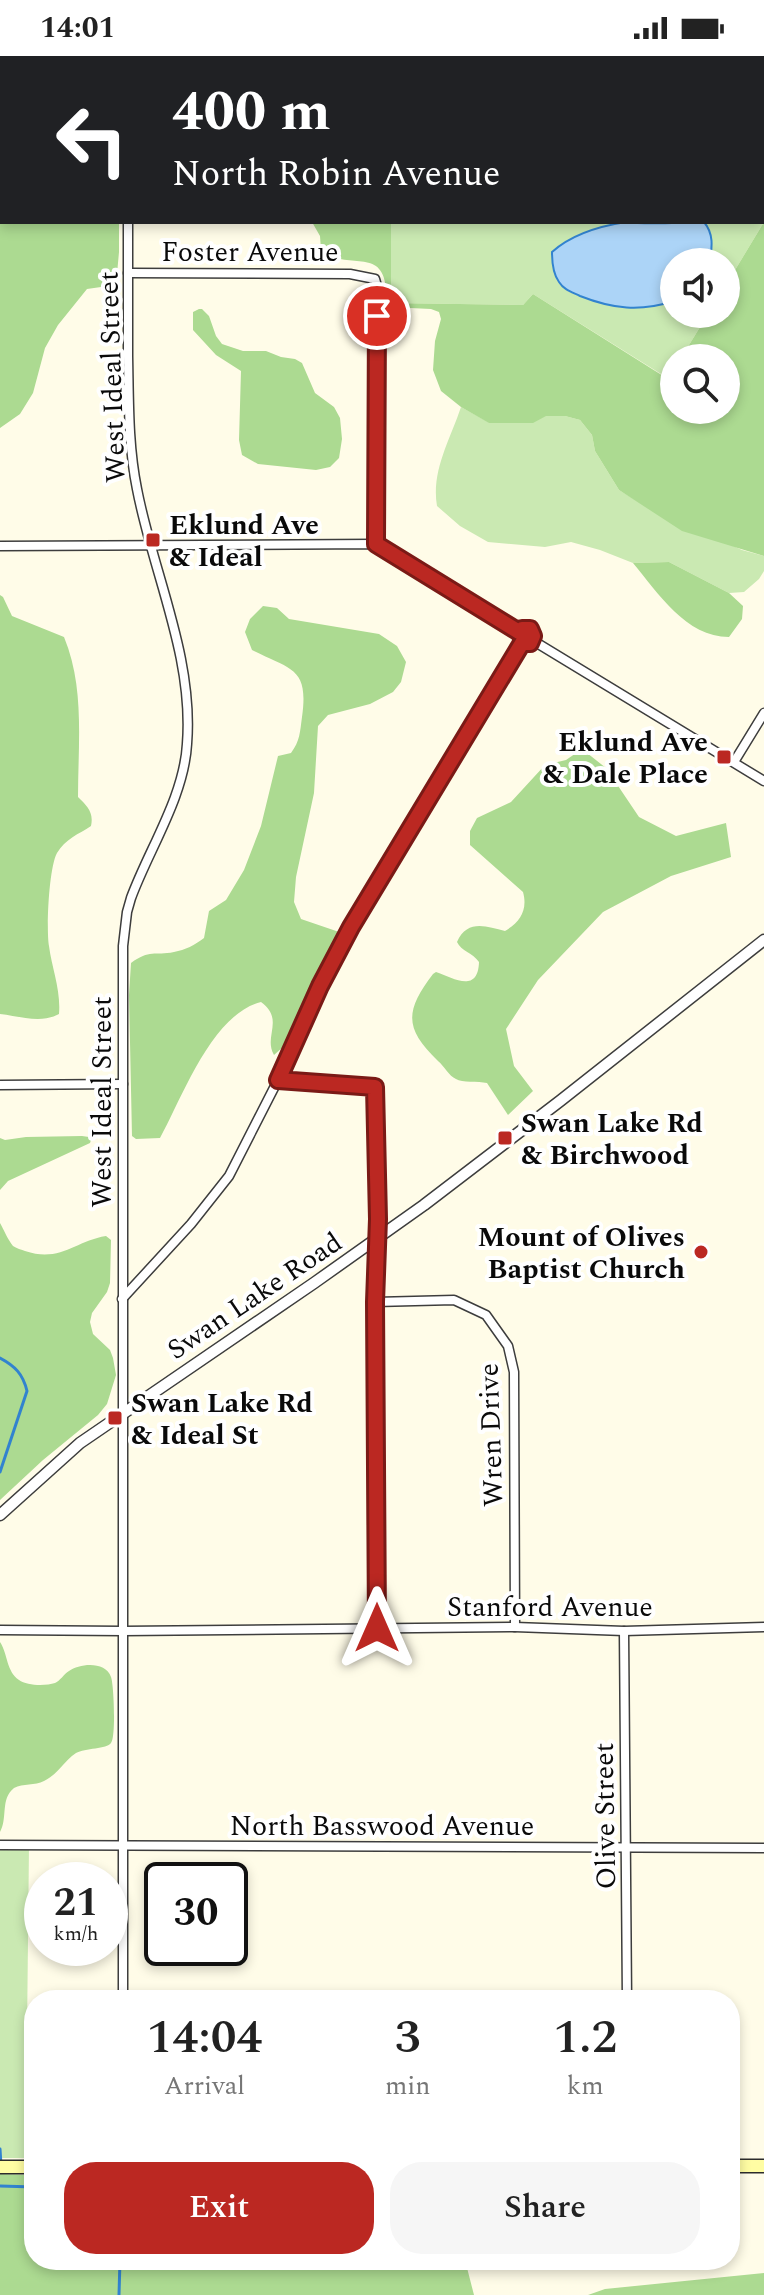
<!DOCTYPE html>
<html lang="en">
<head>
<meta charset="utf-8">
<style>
	body { margin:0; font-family:Spectral,serif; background:#f6f6f6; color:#222; height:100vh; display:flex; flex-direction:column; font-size:30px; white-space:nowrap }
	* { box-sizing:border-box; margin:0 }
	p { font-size:26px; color:#767676 }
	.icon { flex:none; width:44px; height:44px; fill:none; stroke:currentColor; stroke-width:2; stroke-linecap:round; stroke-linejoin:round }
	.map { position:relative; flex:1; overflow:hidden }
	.sheet { position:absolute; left:24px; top:1934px; width:716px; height:280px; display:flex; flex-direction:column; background:#fff; border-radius:32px; box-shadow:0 4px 12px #0003 }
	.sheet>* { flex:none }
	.guide { position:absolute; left:0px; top:0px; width:764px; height:168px; box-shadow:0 4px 12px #0003; background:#202124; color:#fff; overflow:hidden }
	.buttons { position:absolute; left:660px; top:192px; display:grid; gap:16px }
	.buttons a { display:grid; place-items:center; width:80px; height:80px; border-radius:50%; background:#fff; box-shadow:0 4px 12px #0003; font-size:40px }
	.speed { position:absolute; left:24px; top:1806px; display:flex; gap:16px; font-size:40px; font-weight:700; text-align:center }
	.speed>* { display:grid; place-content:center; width:104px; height:104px; border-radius:50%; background:#fff; box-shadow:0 4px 12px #0003; line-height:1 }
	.speed small { font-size:20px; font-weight:400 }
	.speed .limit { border:4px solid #111; border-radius:12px; background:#fff; color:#111 }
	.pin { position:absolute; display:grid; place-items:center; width:68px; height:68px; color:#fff; margin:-34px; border:4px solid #fff; border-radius:50%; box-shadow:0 2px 8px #0007 }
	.me { position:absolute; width:88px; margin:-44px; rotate:0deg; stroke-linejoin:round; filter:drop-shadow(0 0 6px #0008) }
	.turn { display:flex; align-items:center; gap:28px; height:168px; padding:0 40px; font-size:36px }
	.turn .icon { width:104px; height:104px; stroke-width:2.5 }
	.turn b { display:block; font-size:56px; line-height:68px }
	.eta { display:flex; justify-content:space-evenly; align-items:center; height:136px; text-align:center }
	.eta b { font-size:48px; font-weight:600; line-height:56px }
	.button { display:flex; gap:16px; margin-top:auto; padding:16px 40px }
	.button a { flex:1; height:92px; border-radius:32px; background:#bb2822; color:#fff; font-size:32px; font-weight:600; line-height:92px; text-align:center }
	.button a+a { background:#f6f6f6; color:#222 }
	.status { display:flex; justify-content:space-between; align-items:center; height:56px; padding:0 40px; background:#fff; direction:ltr }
	.status svg { height:22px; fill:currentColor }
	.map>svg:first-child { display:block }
</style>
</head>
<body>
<div class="status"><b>14:01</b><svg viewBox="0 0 49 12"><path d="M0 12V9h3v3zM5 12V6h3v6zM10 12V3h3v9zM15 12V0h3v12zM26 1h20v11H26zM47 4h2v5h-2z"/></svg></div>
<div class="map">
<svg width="764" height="2239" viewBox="0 0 764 2239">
	<rect width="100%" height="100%" fill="#fffce8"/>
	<g fill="#cae9b2">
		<path d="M 581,0 L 764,0 L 764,166 L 726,229 L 726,206 L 710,206 C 711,191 714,179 704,166 L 762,166 L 762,2 L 582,2 Z"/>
		<path d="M 391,166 L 626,166 C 600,170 572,178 552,196 C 554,206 553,219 559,227 C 564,234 572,237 580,240 C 615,254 638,256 674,245 L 674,258 L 708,258 L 681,302 L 674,302 L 674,314 L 669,323 L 533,238 L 523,249 L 390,247 Z"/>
		<path d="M 461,351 L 490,367 L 545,360 L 565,360 L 580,364 L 592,379 L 595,395 L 619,434 L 642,448 L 742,494 L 764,500 L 764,515 L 759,523 L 744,536 L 729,537 L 669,506 L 633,507 L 600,494 L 571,486 L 545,491 L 488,486 L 460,470 L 437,450 C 431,415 450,384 461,351 Z"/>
		<path d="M 0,1789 L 29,1789 L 27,1977 L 34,1983 L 34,2102 L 0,2102 Z"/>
	</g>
	<g fill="#acda91">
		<path d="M 386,0 L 581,0 L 582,2 L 387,2 Z"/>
		<path d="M 2,65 L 2,166 L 119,166 L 119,196 L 117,218 L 101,231 L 87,233 L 58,269 L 45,292 L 33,337 L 20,358 L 0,372 L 0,69 Z"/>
		<path d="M 312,166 L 391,166 L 391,247 L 523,249 L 533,238 L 668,323 L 674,314 L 674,354 L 726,354 L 726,302 L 681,302 L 708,258 L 726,258 L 726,229 L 764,166 L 764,500 L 682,475 L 619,434 L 595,395 L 592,379 L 580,364 L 565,360 L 546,360 L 533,367 L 489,367 L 461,351 L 441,335 L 433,314 L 435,285 L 441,263 L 439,256 L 431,253 L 389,251 L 386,248 C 390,184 349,218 321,194 L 320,180 Z"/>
		<path d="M 199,253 L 202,253 L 209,260 L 216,280 L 222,288 L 243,295 L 266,295 L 281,301 L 295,303 L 302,307 L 315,337 L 334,351 L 340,362 L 342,383 L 339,402 L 330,411 L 316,414 L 258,408 L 242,399 L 239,384 L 241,315 L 216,299 L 193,274 L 193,256 Z"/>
		<path d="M 669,506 L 729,537 L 743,550 L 742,563 L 729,581 C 686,581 658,537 633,507 Z"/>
		<path d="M 0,539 L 3,541 L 12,560 L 64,581 C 85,632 78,687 78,741 C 87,750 94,756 91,770 C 79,778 65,783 57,797 C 49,811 46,873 49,890 C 52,913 61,934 59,958 C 41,968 19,960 0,958 Z"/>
		<path d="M 263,550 L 277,552 L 289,563 L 379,578 L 397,590 L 406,606 L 401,626 L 393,636 L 370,648 L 328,659 L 318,670 L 314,737 L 296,821 L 294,846 L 301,863 L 342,877 L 283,991 L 274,999 C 263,980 285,964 261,946 C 212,958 182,1042 160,1082 L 136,1083 L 132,1080 L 129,939 L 131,907 C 150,893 154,900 174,896 C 185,894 195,889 204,882 L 209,855 L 226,844 L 244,814 L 261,770 L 278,700 L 291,697 C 300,685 300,676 302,661 C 309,611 291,614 252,594 L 245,576 L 250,563 Z"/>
		<path d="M 582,693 L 606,712 L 639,761 L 676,780 L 726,767 L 731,801 L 671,820 L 603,856 L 538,924 L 506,973 L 514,1010 L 533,1035 L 508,1059 L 487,1027 C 478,1025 462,1027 456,1023 C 449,1020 444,1010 438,1005 C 405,973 404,956 433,918 L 436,916 C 453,922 478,938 479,906 C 473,897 461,895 457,886 C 467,863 486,870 505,875 C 520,866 528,854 523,836 L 470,789 L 470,775 L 477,762 L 511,746 L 545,709 L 566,704 Z"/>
		<path d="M 26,1081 L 82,1080 L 89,1081 L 91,1084 L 90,1087 L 8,1125 L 0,1134 L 0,1082 L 5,1084 Z"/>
		<path d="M 0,1167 C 4,1174 8,1184 13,1190 C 16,1192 22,1194 25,1195 C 60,1207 75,1185 106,1180 L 111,1184 L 110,1227 L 107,1236 L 92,1257 L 90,1266 L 93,1278 L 110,1294 L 113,1302 L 116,1319 L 107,1348 L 98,1359 L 43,1404 L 0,1444 Z"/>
		<path d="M 0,1586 C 8,1598 6,1615 19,1624 C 27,1630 46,1630 55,1627 C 60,1625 64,1618 69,1615 C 80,1607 106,1605 111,1621 C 114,1629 116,1681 111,1687 C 107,1693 85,1692 76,1697 C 64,1705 57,1719 44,1725 C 35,1730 23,1727 14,1732 C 0,1743 8,1762 0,1776 Z"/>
		<path d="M 0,2118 L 34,2119 L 34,2204 L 465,2204 L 474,2239 L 0,2239 Z"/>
		<path d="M 764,2217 L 764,2239 L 588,2239 L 605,2233 Z"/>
	</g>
	<path fill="#acd4f7" stroke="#3283cf" stroke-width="2" d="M 626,166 C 651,169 679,166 704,166 C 714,178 712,191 710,206 L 674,206 L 674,245 C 640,256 613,253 580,240 C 572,236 564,234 559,226 C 553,218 552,206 552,196 C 572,178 600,170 626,166 Z"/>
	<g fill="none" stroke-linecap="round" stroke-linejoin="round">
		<g stroke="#3283cf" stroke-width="3">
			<path d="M 0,1302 C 15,1310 23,1318 27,1335 L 0,1416"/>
			<path d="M 0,2093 L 1,2109"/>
			<path d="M 0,2130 L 34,2131"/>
			<path d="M 119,2239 L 120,2204"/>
		</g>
		<defs>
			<g id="minor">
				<path d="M 127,0 L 127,2"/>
				<path d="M 128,217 L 350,218 L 375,223 L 377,230 L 376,488"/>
				<path d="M 0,490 L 376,488 L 519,576"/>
				<circle cx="525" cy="580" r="8"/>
				<path d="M 532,584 L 764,725"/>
				<path d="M 734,706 L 764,657"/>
				<path d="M 278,1024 L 375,1031 L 378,1163 L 375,1246 L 377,1572"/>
				<path d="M 0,1029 L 123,1028"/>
				<path d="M 122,1243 L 191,1168 L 229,1120 L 278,1024 L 338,894 L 522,587"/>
				<path d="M 375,1246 L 454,1244 L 486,1259 L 508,1290 L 514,1316 L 515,1571"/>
				<path d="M 0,1574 L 123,1575 L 515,1571 L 624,1575 L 764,1571"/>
				<path d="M 624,1575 L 627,1944"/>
				<path d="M 0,1789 L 764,1792"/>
				<path d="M 123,1944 L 123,890 L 127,856 L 131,842 C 149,793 184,741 187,688 C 194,601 153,517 137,433 C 128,389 129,344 128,300 C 128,255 128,211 128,166"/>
			</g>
			<path id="tertiary" d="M 0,1459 L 80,1387 L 314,1227 L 424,1149 L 560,1045 L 764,884"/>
			<g id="secondary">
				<path d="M 730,2110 L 764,2110"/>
				<path d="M 0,2111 L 34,2111"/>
			</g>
		</defs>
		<use href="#minor" stroke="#3d3d3d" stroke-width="11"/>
		<use href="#tertiary" stroke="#3d3d3d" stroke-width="13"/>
		<use href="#secondary" stroke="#2c2c2c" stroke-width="15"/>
		<use href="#minor" stroke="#fff" stroke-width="8"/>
		<use href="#tertiary" stroke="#fff" stroke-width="10"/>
		<use href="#secondary" stroke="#fffda3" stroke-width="12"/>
	</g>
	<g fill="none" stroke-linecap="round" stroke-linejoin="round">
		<defs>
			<path id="route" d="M 377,260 L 376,488 L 519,576 L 522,573 L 530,573 L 533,580 L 530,587 L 522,587 L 351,871 L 320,930 L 278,1024 L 375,1031 L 378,1163 L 375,1246 L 377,1572"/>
		</defs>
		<use href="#route" stroke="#7a1a16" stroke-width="20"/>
		<use href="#route" stroke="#bb2822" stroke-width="14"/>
	</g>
	<g fill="#bb2822" stroke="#fff" stroke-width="3">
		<rect x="145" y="476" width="16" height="16" rx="4"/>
		<rect x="716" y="693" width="16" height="16" rx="4"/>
		<rect x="497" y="1074" width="16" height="16" rx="4"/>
		<circle cx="701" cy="1196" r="8"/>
		<rect x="107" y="1354" width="16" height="16" rx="4"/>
	</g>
	<g text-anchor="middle" stroke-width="8" stroke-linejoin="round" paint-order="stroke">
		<g font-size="28" fill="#0a0a0a" stroke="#fff">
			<text x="250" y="205">Foster Avenue</text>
			<text transform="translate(111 321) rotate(-92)" y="10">West Ideal Street</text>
			<text transform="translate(101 1046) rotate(-90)" y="10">West Ideal Street</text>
			<text transform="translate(254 1239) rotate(-34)" y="10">Swan Lake Road</text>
			<text transform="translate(490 1379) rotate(-92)" y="10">Wren Drive</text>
			<text x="550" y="1560">Stanford Avenue</text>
			<text transform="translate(604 1760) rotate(-91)" y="10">Olive Street</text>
			<text x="382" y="1779">North Basswood Avenue</text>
		</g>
		<g font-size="28" font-weight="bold" fill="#0a0a0a" stroke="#fff" text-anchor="start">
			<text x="169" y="478">Eklund Ave<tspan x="169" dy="32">&amp; Ideal</tspan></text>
			<text x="708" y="695" text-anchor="end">Eklund Ave<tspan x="708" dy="32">&amp; Dale Place</tspan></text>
			<text x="521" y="1076">Swan Lake Rd<tspan x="521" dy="32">&amp; Birchwood</tspan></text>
			<text x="685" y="1190" text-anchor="end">Mount of Olives<tspan x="685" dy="32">Baptist Church</tspan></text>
			<text x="131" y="1356">Swan Lake Rd<tspan x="131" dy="32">&amp; Ideal St</tspan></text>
		</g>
	</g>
</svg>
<div class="buttons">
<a><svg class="icon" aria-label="sound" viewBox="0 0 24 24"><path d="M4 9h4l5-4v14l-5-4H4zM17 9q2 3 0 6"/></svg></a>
<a><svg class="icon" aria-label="search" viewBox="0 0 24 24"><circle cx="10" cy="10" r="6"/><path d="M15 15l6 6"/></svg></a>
</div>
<div class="speed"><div>21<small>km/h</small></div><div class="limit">30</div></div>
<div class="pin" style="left:377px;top:260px;background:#d93025"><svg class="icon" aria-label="arrive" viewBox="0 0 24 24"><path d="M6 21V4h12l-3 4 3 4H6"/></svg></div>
<svg class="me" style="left:377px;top:1572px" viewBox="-20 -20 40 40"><path d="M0-17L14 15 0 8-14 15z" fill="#bb2822" stroke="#fff" stroke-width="4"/></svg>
<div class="guide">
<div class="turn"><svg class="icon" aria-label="left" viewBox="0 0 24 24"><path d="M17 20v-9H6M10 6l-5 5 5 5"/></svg><div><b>400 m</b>North Robin Avenue</div></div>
</div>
<section class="sheet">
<div class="eta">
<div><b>14:04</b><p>Arrival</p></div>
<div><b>3</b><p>min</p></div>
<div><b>1.2</b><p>km</p></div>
</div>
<div class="button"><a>Exit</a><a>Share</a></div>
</section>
</div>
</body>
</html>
